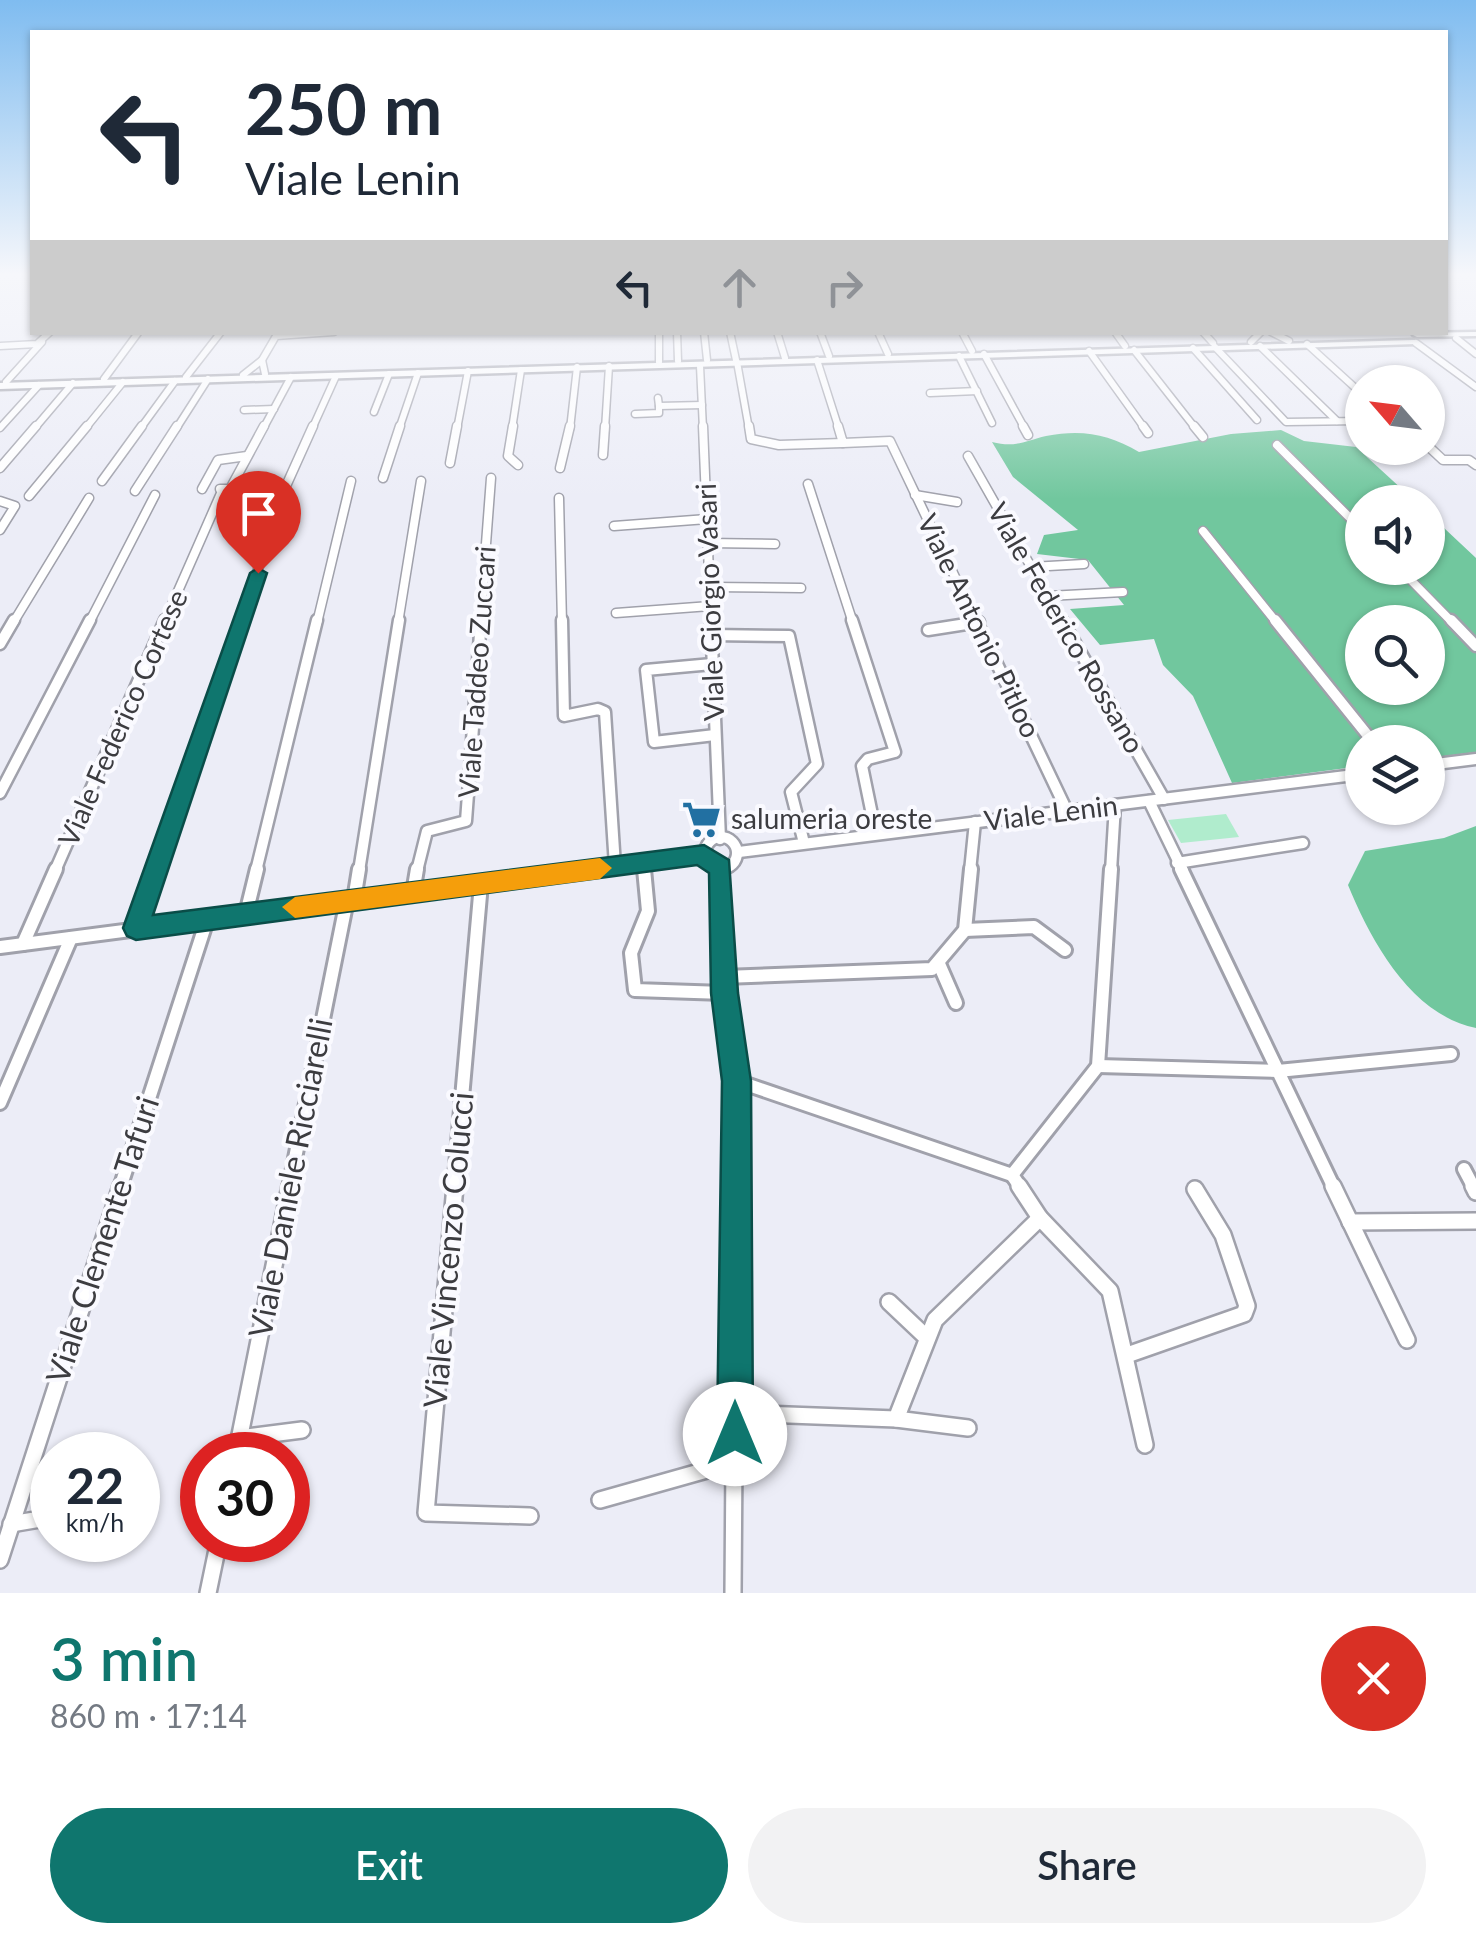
<!DOCTYPE html>
<html lang="en">
<head>
<meta charset="utf-8">
<style>
	body { margin:0; font-family:Lato,sans-serif; background:#f2f2f3; color:#1f2937; height:100vh; display:flex; flex-direction:column; font-size:38px; white-space:nowrap }
	* { box-sizing:border-box; margin:0 }
	p { font-size:32px; color:#747a83 }
	.icon { flex:none; width:55px; height:55px; fill:none; stroke:currentColor; stroke-width:2; stroke-linecap:round; stroke-linejoin:round }
	.map { position:relative; height:1593px; overflow:hidden }
	.sheet { display:flex; flex-direction:column; background:#fff; flex:1 }
	.sheet>* { flex:none }
	.banner { position:absolute; left:30px; top:30px; width:1418px; height:305px; border-radius:0px; box-shadow:0 2px 8px #0004; background:#fff; color:#1f2937; overflow:hidden }
	.needle { width:65px; rotate:298deg }
	.fabs { position:absolute; left:1345px; top:365px; display:grid; gap:20px }
	.fabs a { display:grid; place-items:center; width:100px; height:100px; border-radius:50%; background:#fff; box-shadow:0 2px 8px #0004; font-size:50px }
	.speed { position:absolute; left:30px; top:1432px; display:flex; gap:20px; font-size:50px; font-weight:700; text-align:center }
	.speed>* { display:grid; place-content:center; width:130px; height:130px; border-radius:50%; background:#fff; box-shadow:0 2px 8px #0004; line-height:1 }
	.speed small { font-size:25px; font-weight:400 }
	.speed .limit { border:15px solid #d22; background:#fff; color:#111 }
	.pin { position:absolute; display:grid; place-items:center; width:85px; height:85px; color:#fff; margin:-102px -42px; border-radius:50% 50% 50% 0; rotate:-45deg; box-shadow:0 0 10px #0007 }
	.pin .icon { rotate:45deg }
	.me { position:absolute; width:110px; margin:-55px; rotate:0deg; stroke-linejoin:round; filter:drop-shadow(0 0 8px #0008) }
	.turn { display:flex; align-items:center; gap:35px; height:210px; padding:0 50px; font-size:45px }
	.turn .icon { width:130px; height:130px; stroke-width:2.5 }
	.turn b { display:block; font-size:70px; line-height:85px }
	.lanes { display:flex; align-items:center; height:95px; padding:0 50px; background:#0003; justify-content:center; gap:50px; direction:ltr }
	.lanes .off { opacity:.35 }
	.round { display:grid; place-items:center; flex:none; width:105px; height:105px; border-radius:52px; background:#f2f2f3 }
	.summary { display:flex; align-items:center; justify-content:space-between; height:170px; padding:0 50px }
	h1 { font-size:60px; font-weight:600; line-height:75px; color:#0f766e }
	.action { display:flex; gap:20px; margin-top:auto; padding:20px 50px }
	.action a { flex:1; height:115px; border-radius:60px; background:#0f766e; color:#fff; font-size:40px; font-weight:600; line-height:115px; text-align:center }
	.action a+a { background:#f2f2f3; color:#1f2937 }
	.map>svg:first-child { display:block }
</style>
</head>
<body>
<div class="map">
<svg width="1476" height="1593" viewBox="0 0 1476 1593">
	<rect width="100%" height="100%" fill="#ecedf7"/>
	<path fill="#b0eccd" d="M 1226,814 L 1239,837 L 1181,843 L 1168,820 Z"/>
	<g fill="#71c79e" fill-rule="evenodd">
		<path d="M 1281,430 L 1304,441 L 1356,447 L 1416,502 L 1362,502 L 1362,568 L 1428,568 L 1428,513 L 1476,558 L 1476,752 L 1428,758 L 1428,742 L 1362,742 L 1362,766 L 1232,783 L 1193,696 L 1163,665 L 1154,639 L 1100,645 L 1070,609 L 1124,605 L 1088,560 L 1037,554 L 1044,535 L 1078,530 L 1013,477 L 992,442 C 1015,448 1025,441 1046,436 C 1082,429 1109,434 1139,452 L 1231,434 ZM 1362,622 L 1428,622 L 1428,688 L 1362,688 Z"/>
		<path d="M 1476,826 L 1476,1028 C 1411,1015 1371,941 1348,885 L 1365,851 L 1444,838 Z"/>
	</g>
	<g fill="none" stroke-linecap="round" stroke-linejoin="round">
		<defs>
			<g id="street-far4">
				<path d="M 659,332 L 659,362"/>
				<path d="M 677,332 L 678,361"/>
				<path d="M 704,332 L 707,360"/>
				<path d="M 730,332 L 736,360"/>
				<path d="M 777,332 L 785,358"/>
				<path d="M 820,332 L 829,356"/>
				<path d="M 878,332 L 888,354"/>
				<path d="M 962,332 L 972,351"/>
				<path d="M 1115,332 L 1125,346"/>
				<path d="M 1203,332 L 1213,343"/>
				<path d="M 1271,332 L 1289,341"/>
				<path d="M 1456,338 L 1476,354"/>
				<path d="M 1251,342 L 1261,332"/>
				<path d="M 1416,343 L 1476,387"/>
				<path d="M 1307,344 L 1362,394"/>
				<path d="M 0,346 L 37,344 L 50,332"/>
				<path d="M 1260,346 L 1337,421"/>
				<path d="M 1215,347 L 1286,422 L 1362,421"/>
				<path d="M 1193,348 L 1257,420"/>
				<path d="M 1134,350 L 1196,429"/>
				<path d="M 1089,351 L 1145,429"/>
				<path d="M 984,354 L 1025,429"/>
				<path d="M 959,356 L 992,423"/>
				<path d="M 262,360 L 276,336 L 334,332"/>
				<path d="M 817,360 L 839,429"/>
				<path d="M 737,362 L 749,429"/>
				<path d="M 700,366 L 703,429"/>
				<path d="M 243,375 L 262,360 L 265,374"/>
				<path d="M 186,377 L 221,332"/>
				<path d="M 104,379 L 138,333"/>
				<path d="M 6,382 L 42,342"/>
				<path d="M 930,393 L 977,391"/>
				<path d="M 658,398 L 659,406 L 702,405"/>
				<path d="M 244,410 L 274,409"/>
				<path d="M 374,412 L 389,374"/>
				<path d="M 635,414 L 659,413 L 659,406"/>
				<path d="M 0,428 L 39,385"/>
				<path d="M 34,429 L 73,383"/>
				<path d="M 85,429 L 123,382"/>
				<path d="M 140,429 L 175,381"/>
				<path d="M 176,429 L 208,379"/>
				<path d="M 263,429 L 291,377"/>
				<path d="M 312,429 L 336,376"/>
				<path d="M 399,429 L 418,373"/>
				<path d="M 457,429 L 468,371"/>
				<path d="M 512,429 L 521,370"/>
				<path d="M 570,429 L 577,367"/>
				<path d="M 605,429 L 609,366"/>
			</g>
			<g id="street-far3">
				<path d="M 513,426 L 508,456 L 518,465"/>
				<path d="M 703,426 L 711,623"/>
				<path d="M 749,426 L 751,439 L 779,445 L 843,443"/>
				<path d="M 838,426 L 843,443 L 890,441 L 977,623"/>
				<path d="M 1023,426 L 1028,435"/>
				<path d="M 1143,426 L 1148,433"/>
				<path d="M 1194,426 L 1203,437"/>
				<path d="M 1277,445 L 1362,530"/>
				<path d="M 1428,446 L 1443,460 L 1469,460 L 1476,465"/>
				<path d="M 603,455 L 605,426"/>
				<path d="M 968,456 L 1063,623"/>
				<path d="M 450,463 L 457,426"/>
				<path d="M 0,468 L 36,426"/>
				<path d="M 560,468 L 570,426"/>
				<path d="M 383,478 L 400,426"/>
				<path d="M 102,481 L 142,426"/>
				<path d="M 808,484 L 853,623"/>
				<path d="M 202,489 L 218,460 L 247,456"/>
				<path d="M 220,489 L 230,489 L 264,426"/>
				<path d="M 135,491 L 177,426"/>
				<path d="M 915,495 L 957,502"/>
				<path d="M 29,496 L 87,426"/>
				<path d="M 559,498 L 562,623"/>
				<path d="M 0,501 L 15,506 L 0,530"/>
				<path d="M 614,526 L 707,519"/>
				<path d="M 1203,531 L 1277,623"/>
				<path d="M 708,543 L 775,544"/>
				<path d="M 1031,567 L 1084,564"/>
				<path d="M 1399,568 L 1453,623"/>
				<path d="M 709,587 L 801,588"/>
				<path d="M 1048,596 L 1123,592"/>
				<path d="M 616,613 L 710,606"/>
				<path d="M 13,623 L 89,498"/>
				<path d="M 89,623 L 155,495"/>
				<path d="M 164,623 L 222,491"/>
				<path d="M 240,623 L 286,486 L 313,426"/>
				<path d="M 317,623 L 351,481"/>
				<path d="M 398,623 L 421,481"/>
				<path d="M 480,623 L 491,478"/>
				<path d="M 974,623 L 979,622"/>
			</g>
			<g id="street-far2">
				<path d="M 562,620 L 564,716 L 598,709 L 605,712 L 615,866"/>
				<path d="M 711,620 L 720,839"/>
				<path d="M 852,620 L 895,752 L 868,759 L 862,766 L 876,834"/>
				<path d="M 976,620 L 1067,811"/>
				<path d="M 1062,620 L 1164,799"/>
				<path d="M 1275,620 L 1373,742"/>
				<path d="M 1451,620 L 1476,646"/>
				<path d="M 928,630 L 979,622"/>
				<path d="M 711,635 L 789,636 L 817,764 L 791,792 L 804,843"/>
				<path d="M 0,644 L 14,620"/>
				<path d="M 712,664 L 646,670 L 654,742 L 715,735"/>
				<path d="M 1428,765 L 1476,759"/>
				<path d="M 0,793 L 90,620"/>
				<path d="M 1149,801 L 1183,871"/>
				<circle cx="721" cy="853" r="16"/>
				<path d="M 739,852 L 1362,774"/>
				<path d="M 643,863 L 644,871"/>
				<path d="M 1177,863 L 1303,843"/>
				<path d="M 55,871 L 165,620"/>
				<path d="M 156,871 L 241,620"/>
				<path d="M 256,871 L 317,620"/>
				<path d="M 359,871 L 399,620"/>
				<path d="M 417,871 L 427,831 L 466,821 L 481,620"/>
				<path d="M 581,871 L 704,855"/>
				<path d="M 970,871 L 975,822"/>
				<path d="M 1111,871 L 1115,805"/>
			</g>
			<g id="street-far1">
				<path d="M 644,869 L 648,911 L 631,953 L 635,990 L 724,993"/>
				<path d="M 721,869 L 724,993 L 737,1081 L 736,1188"/>
				<path d="M 1181,869 L 1334,1188"/>
				<path d="M 413,893 L 417,869"/>
				<path d="M 354,900 L 359,869"/>
				<path d="M 246,914 L 257,869"/>
				<path d="M 136,929 L 156,869"/>
				<path d="M 965,930 L 1034,927 L 1065,950"/>
				<path d="M 23,944 L 56,869"/>
				<path d="M 0,947 L 601,869"/>
				<path d="M 939,964 L 956,1003"/>
				<path d="M 724,977 L 932,969 L 965,930 L 971,869"/>
				<path d="M 1098,1066 L 1278,1071 L 1451,1054"/>
				<path d="M 737,1081 L 1012,1175"/>
				<path d="M 0,1103 L 71,938"/>
				<path d="M 1464,1169 L 1474,1188"/>
				<path d="M 120,1188 L 207,920"/>
				<path d="M 289,1188 L 347,900"/>
				<path d="M 454,1188 L 481,884"/>
				<path d="M 1021,1188 L 1012,1175 L 1098,1066 L 1111,869"/>
			</g>
			<g id="street">
				<path d="M 455,1186 L 426,1513 L 530,1516"/>
				<path d="M 1019,1186 L 1040,1218 L 1110,1291 L 1145,1445"/>
				<path d="M 1333,1186 L 1407,1340"/>
				<path d="M 1473,1186 L 1476,1192"/>
				<path d="M 1350,1222 L 1476,1221"/>
				<path d="M 889,1302 L 926,1337"/>
				<path d="M 1127,1355 L 1244,1314 L 1247,1306 L 1223,1235 L 1195,1189"/>
				<path d="M 735,1413 L 896,1419 L 935,1320 L 1040,1218"/>
				<path d="M 896,1419 L 968,1428"/>
				<path d="M 239,1438 L 302,1430"/>
				<path d="M 236,1455 L 290,1186"/>
				<path d="M 600,1500 L 735,1462"/>
				<path d="M 11,1524 L 52,1517"/>
				<path d="M 0,1560 L 121,1186"/>
				<path d="M 208,1593 L 219,1540"/>
				<path d="M 733,1593 L 736,1186"/>
			</g>
			<g id="secondary">
				<path d="M 1476,332 L 1476,336 L 1417,337 L 1413,335 L 1417,333 Z"/>
				<path d="M 1413,340 L 1416,340 L 1416,344 L 0,389 L 0,383 Z"/>
			</g>
		</defs>
		<use href="#street-far4" stroke="#a0a1ab" stroke-width="9"/>
		<use href="#street-far3" stroke="#a0a1ab" stroke-width="11"/>
		<use href="#street-far2" stroke="#a0a1ab" stroke-width="15"/>
		<use href="#street-far1" stroke="#a0a1ab" stroke-width="18"/>
		<use href="#street" stroke="#a0a1ab" stroke-width="20"/>
		<use href="#secondary" stroke="#a0a1ab" stroke-width="5"/>
		<use href="#street-far4" stroke="#fff" stroke-width="6"/>
		<use href="#street-far3" stroke="#fff" stroke-width="8"/>
		<use href="#street-far2" stroke="#fff" stroke-width="10"/>
		<use href="#street-far1" stroke="#fff" stroke-width="12"/>
		<use href="#street" stroke="#fff" stroke-width="15"/>
		<use href="#secondary" fill="#fff" fill-rule="evenodd"/>
	</g>
	<linearGradient id="sky" x2="0" y2="1"><stop stop-color="#7fbcf0"/><stop offset="0.55" stop-color="#f6f7fb"/><stop offset="1" stop-color="#f6f7fb" stop-opacity="0"/></linearGradient>
	<rect width="1476" height="499" fill="url(#sky)"/>
	<path fill="#0f766e" stroke="#0a4d48" stroke-width="2.5" d="M 258,568 L 267,573 L 153,915 L 704,845 L 729,860 L 738,993 L 751,1081 L 753,1434 L 748,1447 L 735,1453 L 722,1447 L 717,1434 L 722,1081 L 711,993 L 709,873 L 697,865 L 136,940 L 127,936 L 123,928 L 250,573 Z"/>
	<path fill="#f59e0b" d="M 600,858 L 612,868 L 600,879 L 295,918 L 282,907 L 295,897 Z"/>
	<defs>
		<symbol id="supermarket-bare" viewBox="-9 -9 18 18"><path d="M-6-5.5h2.5l.6 2H6L4.5 2H-2.5L-4.4-4H-6ZM-1.5 3.2a1.3 1.3 0 1 0 .1 0ZM3 3.2a1.3 1.3 0 1 0 .1 0Z" fill="#2270a2" stroke="#fafaff" stroke-width="2.5" paint-order="stroke"/></symbol>
	</defs>
	<g fill-rule="evenodd">
		<use href="#supermarket-bare" x="674" y="792" width="55" height="55"/>
	</g>
	<g text-anchor="middle" stroke-width="8" stroke-linejoin="round" paint-order="stroke">
		<g font-size="28" fill="#3c3c40" stroke="#fafaff">
			<text transform="translate(710 602) rotate(-92)" y="10">Viale Giorgio Vasari</text>
			<text transform="translate(979 626) rotate(64)" y="10">Viale Antonio Pitloo</text>
			<text transform="translate(1066 628) rotate(60)" y="10">Viale Federico Rossano</text>
			<text transform="translate(477 672) rotate(-86)" y="10">Viale Taddeo Zuccari</text>
			<text transform="translate(123 718) rotate(-66)" y="10">Viale Federico Cortese</text>
			<text transform="translate(1051 813) rotate(-7)" y="10">Viale Lenin</text>
		</g>
		<g font-size="28" fill="#3c3c40" stroke="#fafaff" text-anchor="start">
			<text x="731" y="829">salumeria oreste</text>
		</g>
		<g font-size="32" fill="#3c3c40" stroke="#fafaff">
			<text transform="translate(291 1178) rotate(-79)" y="11">Viale Daniele Ricciarelli</text>
			<text transform="translate(103 1240) rotate(-72)" y="11">Viale Clemente Tafuri</text>
			<text transform="translate(449 1250) rotate(-85)" y="11">Viale Vincenzo Colucci</text>
		</g>
	</g>
</svg>
<div class="fabs">
<a><svg class="needle" viewBox="-14 -14 28 28"><path d="M0-13l5 13h-10z" fill="#e53935"/><path d="M0 13l5-13h-10z" fill="#747a83"/></svg></a>
<a><svg class="icon" aria-label="sound" viewBox="0 0 24 24"><path d="M4 9h4l5-4v14l-5-4H4zM17 9q2 3 0 6"/></svg></a>
<a><svg class="icon" aria-label="search" viewBox="0 0 24 24"><circle cx="10" cy="10" r="6"/><path d="M15 15l6 6"/></svg></a>
<a><svg class="icon" aria-label="layers" viewBox="0 0 24 24"><path d="M12 4l9 5-9 5-9-5zM3 14l9 5 9-5"/></svg></a>
</div>
<div class="speed"><div>22<small>km/h</small></div><div class="limit">30</div></div>
<div class="pin" style="left:258px;top:573px;background:#d93025"><svg class="icon" aria-label="arrive" viewBox="0 0 24 24"><path d="M6 21V4h12l-3 4 3 4H6"/></svg></div>
<svg class="me" style="left:735px;top:1434px" viewBox="-20 -20 40 40"><circle r="19" fill="#fff"/><path d="M0-13L10 11 0 6-10 11z" fill="#0f766e"/></svg>
<div class="banner">
<div class="turn"><svg class="icon" aria-label="left" viewBox="0 0 24 24"><path d="M17 20v-9H6M10 6l-5 5 5 5"/></svg><div><b>250 m</b>Viale Lenin</div></div>
<div class="lanes"><svg class="icon" aria-label="left" viewBox="0 0 24 24"><path d="M17 20v-9H6M10 6l-5 5 5 5"/></svg><svg class="icon off" aria-label="ahead" viewBox="0 0 24 24"><path d="M12 20V5M6 11l6-6 6 6"/></svg><svg class="icon off" aria-label="right" viewBox="0 0 24 24"><path d="M7 20v-9h11M14 6l5 5-5 5"/></svg></div>
</div>
</div>
<section class="sheet">
<div class="summary"><div><h1>3 min</h1><p>860 m · 17:14</p></div><a class="round" style="background:#d93025;color:#fff"><svg class="icon" aria-label="close" viewBox="0 0 24 24"><path d="M6 6l12 12M18 6L6 18"/></svg></a></div>
<div class="action"><a>Exit</a><a>Share</a></div>
</section>
</body>
</html>
